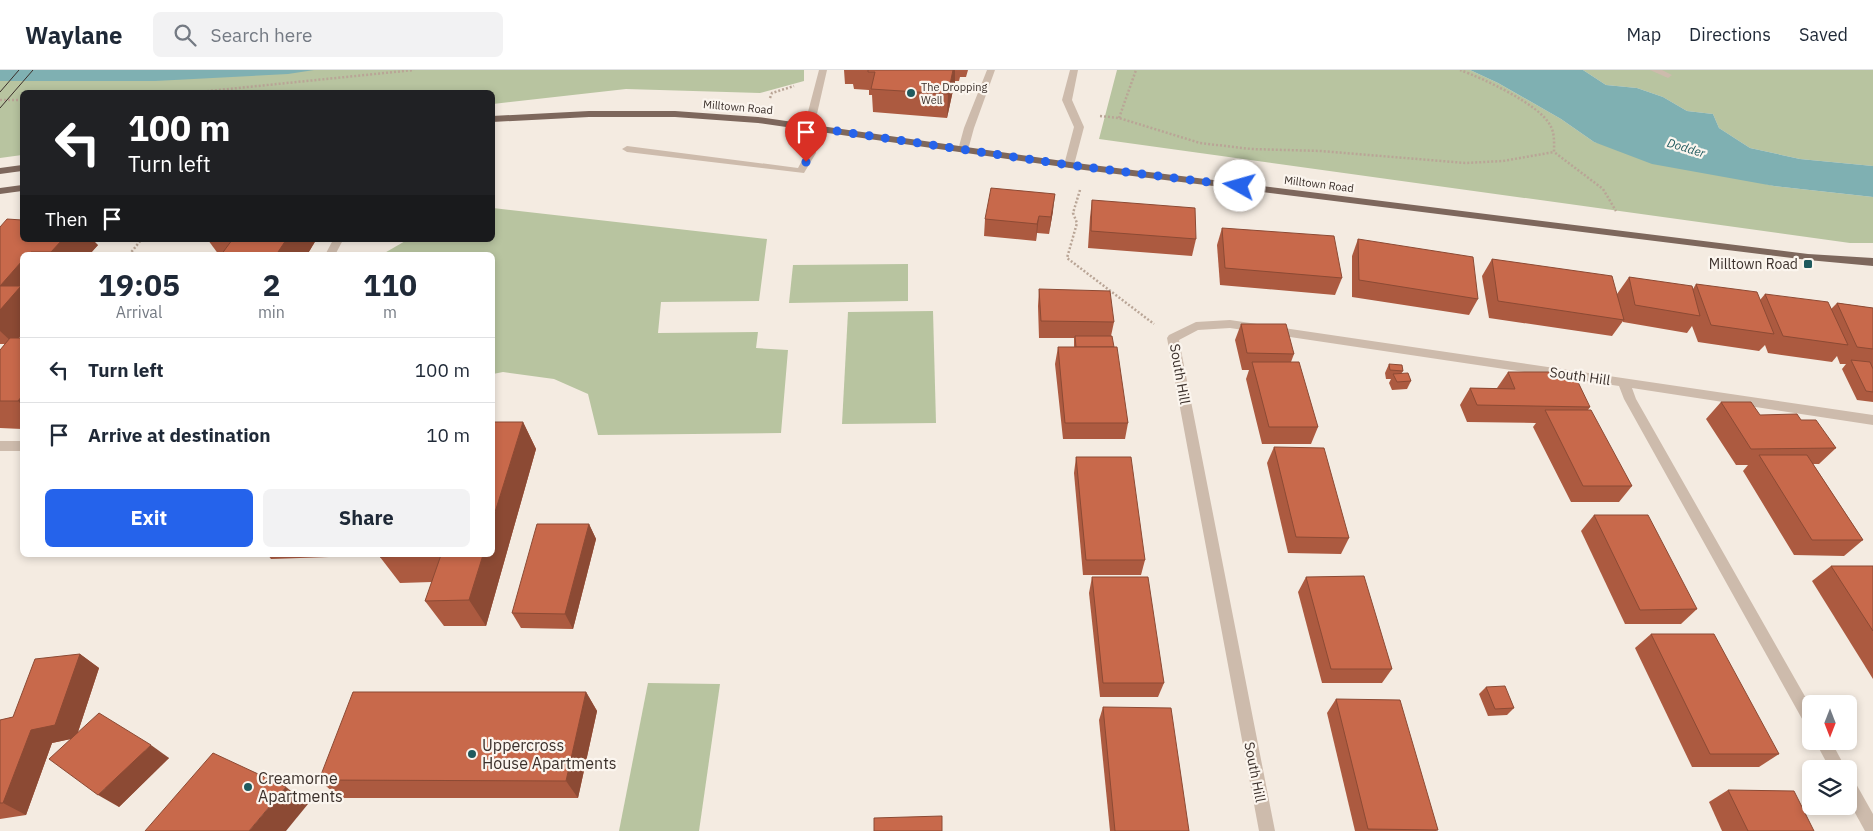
<!DOCTYPE html>
<html lang="en">
<head>
<meta charset="utf-8">
<style>
	body { margin:0; font-family:"IBM Plex Sans",sans-serif; background:#f2f2f3; color:#1f2937; height:100vh; display:flex; flex-direction:column; font-size:19px; white-space:nowrap }
	* { box-sizing:border-box; margin:0 }
	p { font-size:16px; color:#747a83 }
	.icon { flex:none; width:28px; height:28px; fill:none; stroke:currentColor; stroke-width:2; stroke-linecap:round; stroke-linejoin:round }
	.map { position:relative; flex:1; overflow:hidden }
	.drawer { position:absolute; left:20px; top:182px; width:475px; height:305px; display:flex; flex-direction:column; background:#fff; border-radius:8px; box-shadow:0 2px 8px #0003 }
	.drawer>* { flex:none }
	.hud { position:absolute; left:20px; top:20px; width:475px; height:152px; border-radius:8px; box-shadow:0 2px 8px #0003; background:#202124; color:#fff; overflow:hidden }
	.needle { width:32px; rotate:180deg }
	.tools { position:absolute; left:1802px; top:625px; display:grid; gap:10px }
	.tools a { display:grid; place-items:center; width:55px; height:55px; border-radius:8px; background:#fff; box-shadow:0 2px 8px #0003; font-size:25px }
	.pin { position:absolute; display:grid; place-items:center; width:42px; height:42px; color:#fff; margin:-51px -21px; border-radius:50% 50% 50% 0; rotate:-45deg; box-shadow:0 0 5px #0007 }
	.pin .icon { rotate:45deg }
	.me { position:absolute; width:55px; margin:-28px; rotate:277deg; stroke-linejoin:round; filter:drop-shadow(0 0 4px #0008) }
	.turn { display:flex; align-items:center; gap:18px; height:105px; padding:0 25px; font-size:22px }
	.turn .icon { width:65px; height:65px; stroke-width:2.5 }
	.turn b { display:block; font-size:35px; line-height:42px }
	.then { display:flex; align-items:center; height:48px; padding:0 25px; background:#0003; gap:10px; font-size:19px }
	.eta { display:flex; justify-content:space-evenly; align-items:center; height:85px; text-align:center }
	.eta b { font-size:30px; font-weight:800; line-height:35px }
	.button { display:flex; gap:10px; margin-top:auto; padding:10px 25px }
	.button a { flex:1; height:58px; border-radius:8px; background:#2563eb; color:#fff; font-size:20px; font-weight:800; line-height:58px; text-align:center }
	.button a+a { background:#f2f2f3; color:#1f2937 }
	ul { padding:0; list-style:none }
	li { display:flex; align-items:center; gap:15px; height:65px; padding:0 25px; border-top:1px solid #e0e1e3 }
	li div { flex:1 }
	li b { display:block; font-size:19px }
	li em { font-style:normal }
	header { display:flex; align-items:center; gap:30px; box-sizing:border-box; height:70px; padding:0 25px; background:#fff; border-bottom:1px solid #e0e1e3 }
	header strong { font-size:24px }
	nav { display:flex; gap:28px; margin-inline-start:auto; font-size:18px }
	.search { width:350px; height:45px; background:#f2f2f3; display:flex; align-items:center; gap:12px; box-sizing:border-box; padding:0 18px; border-radius:8px; color:#747a83; font-size:19px }
	.map>svg:first-child { display:block }
</style>
</head>
<body>
<header>
<strong>Waylane</strong>
<div class="search"><svg class="icon" aria-label="search" viewBox="0 0 24 24"><circle cx="10" cy="10" r="6"/><path d="M15 15l6 6"/></svg>Search here</div>
<nav><a>Map</a><a>Directions</a><a>Saved</a></nav>
</header>
<div class="map">
<svg width="1873" height="761" viewBox="0 0 1873 761">
	<rect width="100%" height="100%" fill="#f4ebe1"/>
	<g fill="#b8c4a0">
		<path d="M 0,0 L 804,0 L 804,11 L 760,23 L 626,19 L 493,34 L 492,22 L 22,22 L 22,85 L 0,88 Z"/>
		<path d="M 1117,0 L 1470,0 L 1498,13 L 1561,49 L 1594,72 L 1774,116 L 1873,127 L 1873,173 L 1850,173 L 1099,69 Z"/>
		<path d="M 1583,0 L 1873,0 L 1873,96 L 1800,89 L 1750,78 L 1719,58 L 1713,44 L 1687,41 L 1663,27 L 1637,18 L 1606,15 Z"/>
		<path d="M 493,138 L 767,169 L 759,231 L 661,232 L 658,263 L 758,262 L 756,278 L 788,280 L 781,363 L 598,365 L 588,324 L 554,309 L 503,302 L 493,304 L 492,185 L 381,185 L 407,170 L 492,170 Z"/>
		<path d="M 908,194 L 908,231 L 789,233 L 793,195 Z"/>
		<path d="M 933,241 L 936,353 L 842,354 L 848,242 Z"/>
		<path d="M 648,613 L 720,614 L 699,761 L 619,761 Z"/>
	</g>
	<g fill="#7fb0b2">
		<path d="M 0,0 L 314,0 L 288,4 L 155,11 L 0,11 Z"/>
		<path d="M 1470,0 L 1583,0 L 1606,15 L 1637,18 L 1663,27 L 1687,41 L 1713,44 L 1719,58 L 1750,78 L 1800,89 L 1873,96 L 1873,127 L 1774,116 L 1652,94 L 1594,72 L 1561,49 L 1498,13 Z"/>
	</g>
	<g fill="none" stroke-linecap="round" stroke-linejoin="round">
		<g stroke="#b9a596" stroke-width="2.5" stroke-dasharray="2 2" stroke-linecap="butt">
			<path d="M 1460,0 C 1482,8 1539,34 1550,55 C 1555,63 1554,73 1554,82 L 1603,119 L 1616,141"/>
			<path d="M 199,22 L 414,0"/>
			<path d="M 770,28 L 772,23 L 794,16"/>
			<path d="M 0,30 L 22,30"/>
			<path d="M 1100,46 L 1119,48 L 1200,73 L 1251,79 L 1321,81 L 1465,93 L 1503,91 L 1554,82"/>
			<path d="M 1119,48 L 1136,0"/>
			<path d="M 1080,120 L 1073,143 L 1077,153 L 1067,188 L 1154,254"/>
			<path d="M 129,185 L 141,170"/>
		</g>
		<g fill="#cdbbac" fill-rule="evenodd">
			<path d="M 819,0 L 827,0 L 814,57 L 816,83 L 804,103 L 627,82 L 622,79 L 627,76 L 798,98 L 806,83 L 804,57 Z"/>
			<path d="M 987,0 L 995,0 L 974,58 L 968,80 L 963,83 L 960,82 L 958,80 L 964,58 Z"/>
			<path d="M 1070,0 L 1078,0 L 1072,30 L 1084,57 L 1074,95 L 1069,98 L 1064,95 L 1074,57 L 1062,30 Z"/>
			<path d="M 1650,0 L 1662,0 L 1672,5 L 1668,8 Z"/>
			<path d="M 333,170 L 343,170 L 335,185 L 325,185 Z"/>
			<path d="M 1230,250 L 1873,345 L 1873,355 L 1632,318 L 1636,329 L 1811,637 L 1811,658 L 1806,656 L 1624,329 L 1619,316 L 1230,258 L 1198,260 L 1179,270 L 1275,761 L 1259,761 L 1167,268 L 1169,265 L 1196,252 Z"/>
			<rect x="0" y="371" width="22" height="10"/>
			<path d="M 1815,671 L 1831,671 L 1846,699 L 1830,699 Z"/>
			<path d="M 1849,709 L 1855,712 L 1873,744 L 1873,761 L 1865,761 L 1849,732 Z"/>
		</g>
		<g fill="#7d675c" fill-rule="evenodd">
			<path d="M 589,41 L 675,41 L 758,47 L 1084,94 L 1808,184 L 1873,188 L 1873,196 L 1808,190 L 1084,100 L 758,53 L 675,47 L 589,47 L 492,52 L 492,46 Z"/>
			<path d="M 22,95 L 22,101 L 0,104 L 0,98 Z"/>
			<path d="M 22,115 L 22,121 L 0,124 L 0,118 Z"/>
		</g>
		<g stroke="#3b302b" stroke-width="1">
			<path d="M 0,22 L 19,0"/>
			<path d="M 0,38 L 33,0"/>
		</g>
	</g>
	<g fill="#ac5a40">
		<path d="M 844,0 L 968,0 L 966,7 L 960,7 L 959,11 L 955,11 L 947,48 L 873,42 L 872,25 L 869,25 L 869,20 L 854,19 L 853,14 L 845,14 Z"/>
		<path d="M 1092,130 L 1196,169 L 1192,186 L 1088,178 L 1090,147 Z"/>
		<path d="M 1053,141 L 1049,164 L 1037,163 L 1036,171 L 984,166 L 985,149 Z"/>
		<path d="M 0,157 L 98,175 L 89,185 L 22,185 L 22,264 L 19,268 L 22,268 L 22,359 L 0,358 L 0,280 L 5,274 L 0,274 Z"/>
		<path d="M 1222,158 L 1342,208 L 1335,225 L 1220,215 L 1217,175 Z"/>
		<path d="M 1358,169 L 1478,229 L 1469,245 L 1352,227 L 1352,186 Z"/>
		<path d="M 208,170 L 316,170 L 307,185 L 219,185 Z"/>
		<path d="M 1492,189 L 1617,224 L 1629,207 L 1693,219 L 1696,214 L 1760,230 L 1765,224 L 1831,239 L 1837,233 L 1873,238 L 1873,332 L 1857,330 L 1842,299 L 1846,294 L 1840,294 L 1837,286 L 1832,292 L 1768,283 L 1765,275 L 1759,281 L 1698,272 L 1692,256 L 1687,263 L 1623,252 L 1623,251 L 1612,266 L 1489,248 L 1482,206 Z"/>
		<path d="M 1039,219 L 1114,252 L 1111,266 L 1128,353 L 1125,369 L 1063,369 L 1055,294 L 1058,277 L 1074,277 L 1074,268 L 1039,268 L 1038,236 Z"/>
		<path d="M 1241,254 L 1294,284 L 1291,292 L 1318,357 L 1311,374 L 1262,374 L 1246,309 L 1249,300 L 1242,300 L 1235,270 Z"/>
		<path d="M 1389,294 L 1403,301 L 1401,304 L 1411,311 L 1407,319 L 1392,320 L 1389,313 L 1391,309 L 1386,309 L 1385,303 Z"/>
		<path d="M 1508,302 L 1566,310 L 1590,337 L 1588,340 L 1632,416 L 1619,432 L 1571,432 L 1533,357 L 1536,353 L 1467,352 L 1460,335 L 1470,318 L 1497,318 Z"/>
		<path d="M 1721,332 L 1760,345 L 1801,350 L 1836,378 L 1819,394 L 1813,394 L 1863,470 L 1844,486 L 1794,485 L 1743,401 L 1748,395 L 1736,395 L 1706,349 Z"/>
		<path d="M 523,352 L 536,379 L 486,556 L 444,556 L 425,531 L 432,512 L 400,513 L 380,487 Z"/>
		<path d="M 1274,377 L 1349,468 L 1341,484 L 1288,483 L 1267,393 Z"/>
		<path d="M 1076,387 L 1145,490 L 1141,505 L 1083,505 L 1074,403 Z"/>
		<path d="M 1594,445 L 1697,539 L 1681,554 L 1625,554 L 1581,461 Z"/>
		<path d="M 589,454 L 596,469 L 573,559 L 521,558 L 512,543 Z"/>
		<path d="M 268,485 L 330,485 L 329,487 L 271,489 Z"/>
		<path d="M 1831,496 L 1873,496 L 1873,609 L 1812,511 Z"/>
		<path d="M 1092,507 L 1164,613 L 1158,627 L 1100,627 L 1089,523 Z"/>
		<path d="M 1306,507 L 1392,599 L 1382,613 L 1322,613 L 1298,522 Z"/>
		<path d="M 1651,564 L 1779,684 L 1759,697 L 1692,697 L 1635,578 Z"/>
		<path d="M 80,584 L 99,598 L 78,662 L 169,688 L 119,737 L 70,669 L 52,673 L 26,745 L 0,749 L 0,650 L 13,647 Z"/>
		<path d="M 1486,617 L 1514,638 L 1507,645 L 1488,646 L 1479,624 Z"/>
		<path d="M 586,622 L 597,641 L 578,728 L 340,728 L 319,710 Z"/>
		<path d="M 1336,629 L 1438,760 L 1436,761 L 1355,761 L 1327,643 Z"/>
		<path d="M 1103,637 L 1189,761 L 1110,761 L 1099,650 Z"/>
		<path d="M 1728,720 L 1814,761 L 1722,761 L 1709,732 Z"/>
	</g>
	<g fill="#8c4a34">
		<path d="M 953,0 L 955,0 L 955,11 L 947,48 L 948,24 Z"/>
		<path d="M 1055,124 L 1053,141 L 1049,164 L 1051,147 Z"/>
		<path d="M 1039,146 L 1037,163 L 1036,171 L 1037,154 Z"/>
		<path d="M 62,170 L 93,170 L 98,175 L 89,185 L 53,185 L 51,182 Z"/>
		<path d="M 286,170 L 316,170 L 307,185 L 276,185 Z"/>
		<path d="M 31,182 L 34,185 L 28,185 Z"/>
		<path d="M 22,191 L 22,264 L 14,274 L 0,261 L 0,216 Z"/>
		<path d="M 22,326 L 22,335 L 18,331 Z"/>
		<path d="M 523,352 L 536,379 L 486,556 L 469,530 L 483,485 L 492,485 L 492,452 Z"/>
		<path d="M 589,454 L 596,469 L 573,559 L 565,544 Z"/>
		<path d="M 80,584 L 99,598 L 76,668 L 52,673 L 26,745 L 3,733 L 31,660 Z"/>
		<path d="M 586,622 L 597,641 L 578,728 L 566,711 Z"/>
		<path d="M 151,675 L 169,688 L 119,737 L 98,725 Z"/>
		<path d="M 286,717 L 308,734 L 286,761 L 249,761 Z"/>
	</g>
	<g fill="#c8694b" stroke="#8c4a34">
		<path d="M 868,0 L 953,0 L 948,24 L 871,19 L 875,2 L 868,2 Z"/>
		<path d="M 991,118 L 1055,124 L 1051,147 L 1039,146 L 1037,154 L 985,149 Z"/>
		<path d="M 1092,130 L 1195,138 L 1196,169 L 1091,161 Z"/>
		<path d="M 7,149 L 22,150 L 22,170 L 62,170 L 51,182 L 31,182 L 28,185 L 22,185 L 22,191 L 0,216 L 0,157 Z"/>
		<path d="M 1222,158 L 1334,166 L 1342,208 L 1225,198 Z"/>
		<path d="M 1358,169 L 1473,187 L 1478,229 L 1359,210 Z"/>
		<path d="M 232,170 L 286,170 L 276,185 L 221,185 Z"/>
		<path d="M 1492,189 L 1612,206 L 1624,250 L 1498,231 Z"/>
		<path d="M 1629,207 L 1692,216 L 1700,246 L 1635,235 Z"/>
		<path d="M 1696,214 L 1757,222 L 1774,264 L 1711,255 Z"/>
		<path d="M 0,216 L 21,216 L 0,240 Z"/>
		<path d="M 1039,219 L 1110,221 L 1114,252 L 1041,251 Z"/>
		<path d="M 1765,224 L 1828,232 L 1848,275 L 1783,266 Z"/>
		<path d="M 1837,233 L 1873,238 L 1873,279 L 1857,277 Z"/>
		<path d="M 1241,254 L 1286,254 L 1294,284 L 1247,283 Z"/>
		<path d="M 1075,266 L 1112,266 L 1114,277 L 1076,277 Z"/>
		<path d="M 10,268 L 22,268 L 22,326 L 18,331 L 0,331 L 0,280 Z"/>
		<path d="M 1058,277 L 1117,277 L 1128,353 L 1065,353 Z"/>
		<path d="M 1851,290 L 1870,292 L 1873,299 L 1873,322 L 1866,321 Z"/>
		<path d="M 1252,292 L 1299,292 L 1318,357 L 1269,357 Z"/>
		<path d="M 1389,294 L 1402,295 L 1403,301 L 1390,300 Z"/>
		<path d="M 1508,302 L 1562,302 L 1566,310 L 1577,310 L 1590,337 L 1477,335 L 1470,318 L 1515,319 Z"/>
		<path d="M 1408,303 L 1411,311 L 1397,312 L 1393,304 Z"/>
		<path d="M 1721,332 L 1751,332 L 1760,345 L 1797,344 L 1801,350 L 1816,350 L 1836,378 L 1751,379 Z"/>
		<path d="M 1545,340 L 1591,340 L 1632,416 L 1583,416 Z"/>
		<path d="M 492,352 L 523,352 L 492,452 Z"/>
		<path d="M 1274,377 L 1324,378 L 1349,468 L 1296,467 Z"/>
		<path d="M 1759,385 L 1807,385 L 1863,470 L 1812,470 Z"/>
		<path d="M 1076,387 L 1131,387 L 1145,490 L 1086,490 Z"/>
		<path d="M 1594,445 L 1648,445 L 1697,539 L 1640,540 Z"/>
		<path d="M 537,454 L 589,454 L 565,544 L 512,543 Z"/>
		<path d="M 381,485 L 483,485 L 469,530 L 425,531 L 441,485 L 380,487 Z"/>
		<path d="M 1831,496 L 1873,496 L 1873,561 Z"/>
		<path d="M 1364,506 L 1392,599 L 1331,599 L 1306,507 Z"/>
		<path d="M 1092,507 L 1148,507 L 1164,613 L 1103,613 Z"/>
		<path d="M 1651,564 L 1714,564 L 1779,684 L 1710,684 Z"/>
		<path d="M 80,584 L 55,655 L 31,660 L 3,733 L 0,733 L 0,650 L 13,647 L 35,589 Z"/>
		<path d="M 1505,616 L 1514,638 L 1495,639 L 1486,617 Z"/>
		<path d="M 353,622 L 586,622 L 566,711 L 319,710 Z"/>
		<path d="M 1336,629 L 1400,630 L 1438,760 L 1368,759 Z"/>
		<path d="M 1103,637 L 1171,638 L 1189,761 L 1115,761 Z"/>
		<path d="M 99,643 L 151,675 L 98,725 L 49,689 Z"/>
		<path d="M 213,683 L 286,717 L 249,761 L 145,761 Z"/>
		<path d="M 1728,720 L 1794,721 L 1814,761 L 1748,761 Z"/>
		<path d="M 942,746 L 942,761 L 874,761 L 874,748 Z"/>
	</g>
	<g fill="none" stroke-linecap="round" stroke-linejoin="round">
		<path stroke="#2563eb" stroke-width="9" stroke-dasharray="0 16.2" d="M 806,92 L 811,83 L 809,57 L 1069,95 L 1240,116"/>
	</g>
	<g fill="#1f5a5e" stroke="#fbf5ee" stroke-width="2">
		<circle cx="911" cy="23" r="5"/>
		<rect x="1803" y="189" width="10" height="10" rx="2.5"/>
		<circle cx="472" cy="684" r="5"/>
		<circle cx="248" cy="717" r="5"/>
	</g>
	<g text-anchor="middle" stroke-width="4.5" stroke-linejoin="round" paint-order="stroke">
		<g font-size="11" fill="#3b302b" stroke="#fbf5ee" text-anchor="start">
			<text x="921" y="21">The Dropping<tspan x="921" dy="13">Well</tspan></text>
		</g>
		<g font-size="11" fill="#3b302b" stroke="#fbf5ee">
			<text transform="translate(738 37) rotate(5)" y="4">Milltown Road</text>
			<text transform="translate(1319 114) rotate(7)" y="4">Milltown Road</text>
		</g>
		<g font-size="12" font-style="italic" fill="#1f5a5e" stroke="#fbf5ee">
			<text transform="translate(1686 78) rotate(17)" y="4">Dodder</text>
		</g>
		<g font-size="14" fill="#3b302b" stroke="#fbf5ee" text-anchor="end">
			<text x="1798" y="199">Milltown Road</text>
		</g>
		<g font-size="14" fill="#3b302b" stroke="#fbf5ee">
			<text transform="translate(1180 304) rotate(80)" y="5">South Hill</text>
			<text transform="translate(1580 306) rotate(8)" y="5">South Hill</text>
			<text transform="translate(1255 702) rotate(79)" y="5">South Hill</text>
		</g>
		<g font-size="16" fill="#3b302b" stroke="#fbf5ee" text-anchor="start">
			<text x="482" y="681">Uppercross<tspan x="482" dy="18">House Apartments</tspan></text>
			<text x="258" y="714">Creamorne<tspan x="258" dy="18">Apartments</tspan></text>
		</g>
	</g>
</svg>
<div class="tools">
<a><svg class="needle" viewBox="-14 -14 28 28"><path d="M0-13l5 13h-10z" fill="#e53935"/><path d="M0 13l5-13h-10z" fill="#747a83"/></svg></a>
<a><svg class="icon" aria-label="layers" viewBox="0 0 24 24"><path d="M12 4l9 5-9 5-9-5zM3 14l9 5 9-5"/></svg></a>
</div>
<div class="pin" style="left:806px;top:92px;background:#d93025"><svg class="icon" aria-label="arrive" viewBox="0 0 24 24"><path d="M6 21V4h12l-3 4 3 4H6"/></svg></div>
<svg class="me" style="left:1240px;top:116px" viewBox="-20 -20 40 40"><circle r="19" fill="#fff"/><path d="M0-13L10 11 0 6-10 11z" fill="#2563eb"/></svg>
<div class="hud">
<div class="turn"><svg class="icon" aria-label="left" viewBox="0 0 24 24"><path d="M17 20v-9H6M10 6l-5 5 5 5"/></svg><div><b>100 m</b>Turn left</div></div>
<div class="then">Then<svg class="icon" aria-label="arrive" viewBox="0 0 24 24"><path d="M6 21V4h12l-3 4 3 4H6"/></svg></div>
</div>
<section class="drawer">
<div class="eta">
<div><b>19:05</b><p>Arrival</p></div>
<div><b>2</b><p>min</p></div>
<div><b>110</b><p>m</p></div>
</div>
<ul>
<li><svg class="icon" aria-label="left" viewBox="0 0 24 24"><path d="M17 20v-9H6M10 6l-5 5 5 5"/></svg><div><b>Turn left</b></div><em>100 m</em></li>
<li><svg class="icon" aria-label="arrive" viewBox="0 0 24 24"><path d="M6 21V4h12l-3 4 3 4H6"/></svg><div><b>Arrive at destination</b></div><em>10 m</em></li>
</ul>
<div class="button"><a>Exit</a><a>Share</a></div>
</section>
</div>
</body>
</html>
